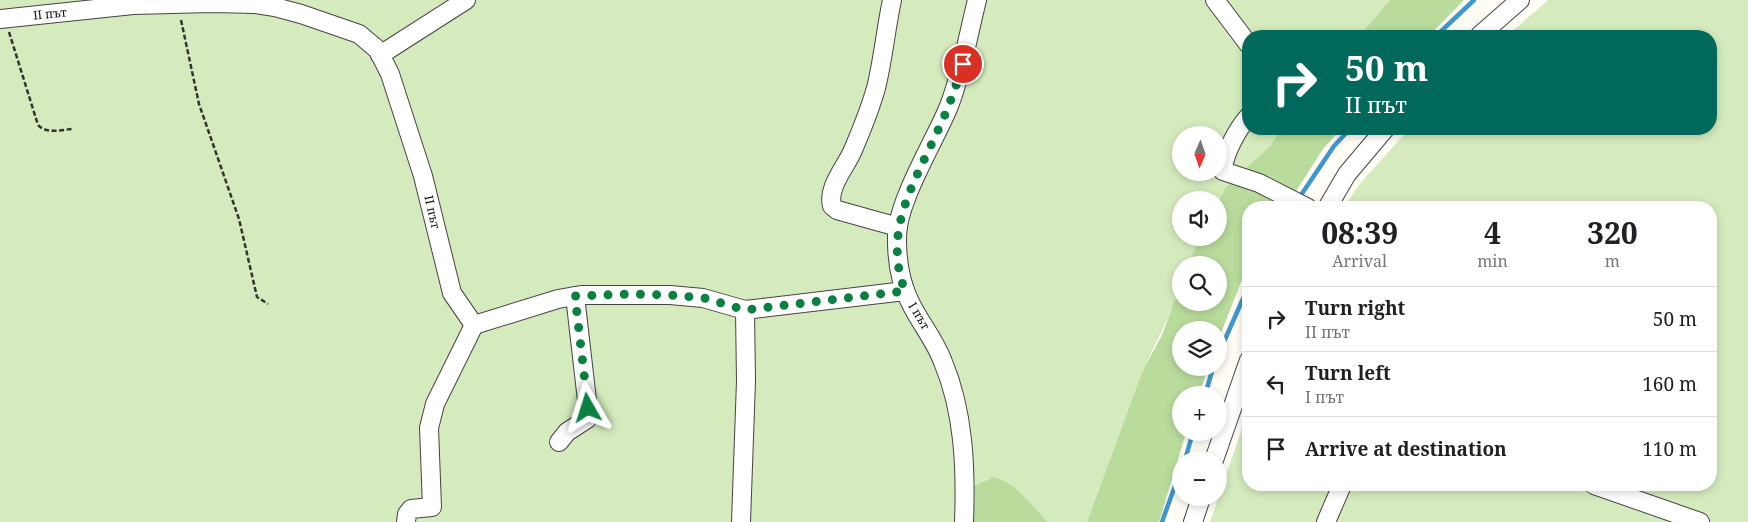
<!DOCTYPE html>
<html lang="en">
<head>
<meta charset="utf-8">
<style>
	body { margin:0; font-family:"Noto Serif",serif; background:#f2f2f2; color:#202124; height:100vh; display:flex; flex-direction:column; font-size:19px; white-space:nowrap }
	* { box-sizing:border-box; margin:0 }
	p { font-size:16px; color:#757577 }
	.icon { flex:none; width:28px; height:28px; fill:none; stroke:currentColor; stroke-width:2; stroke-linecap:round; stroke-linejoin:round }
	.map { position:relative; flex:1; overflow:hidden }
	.side { position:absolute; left:1242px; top:201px; width:475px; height:290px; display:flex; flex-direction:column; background:#fff; border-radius:20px; box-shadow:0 2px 8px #0003 }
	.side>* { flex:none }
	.guide { position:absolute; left:1242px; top:30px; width:475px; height:105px; border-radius:20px; box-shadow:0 2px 8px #0003; background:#00695c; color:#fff; overflow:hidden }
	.needle { width:32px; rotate:182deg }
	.controls { position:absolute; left:1172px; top:126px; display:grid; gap:10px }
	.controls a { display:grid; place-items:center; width:55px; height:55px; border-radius:50%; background:#fff; box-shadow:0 2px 8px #0003; font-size:25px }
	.pin { position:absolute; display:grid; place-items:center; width:42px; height:42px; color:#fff; margin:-21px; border:2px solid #fff; border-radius:50%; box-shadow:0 1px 5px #0007 }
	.me { position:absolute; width:55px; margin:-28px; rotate:354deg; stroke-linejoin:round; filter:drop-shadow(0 0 4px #0008) }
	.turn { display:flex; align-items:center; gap:18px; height:105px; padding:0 20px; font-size:22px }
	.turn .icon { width:65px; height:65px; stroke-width:2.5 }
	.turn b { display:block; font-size:35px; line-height:42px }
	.eta { display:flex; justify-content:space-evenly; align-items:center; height:85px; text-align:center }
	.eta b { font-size:30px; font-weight:700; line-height:35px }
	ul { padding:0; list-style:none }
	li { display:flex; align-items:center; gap:15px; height:65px; padding:0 20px; border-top:1px solid #e0e0e0 }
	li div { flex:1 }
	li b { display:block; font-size:19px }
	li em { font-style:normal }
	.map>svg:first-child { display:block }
</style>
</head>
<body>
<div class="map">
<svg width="1748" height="522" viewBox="0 0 1748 522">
	<rect width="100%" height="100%" fill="#fffdf5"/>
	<g fill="#d5ebbd" fill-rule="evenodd">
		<path d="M 0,0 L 1390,0 L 1359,36 L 1249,36 L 1249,129 L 1281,129 L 1271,145 L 1225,188 L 1219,201 L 1181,200 L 1181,238 L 1199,238 L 1188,265 L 1181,265 L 1181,284 L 1176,301 L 1142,372 L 1087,522 L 1048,522 C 1038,512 1012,480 999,478 C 990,476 981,482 973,486 L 971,522 L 0,522 ZM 1181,135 L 1219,135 L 1219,172 L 1181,172 Z"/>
		<path d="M 1548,0 L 1748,0 L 1748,522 L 1210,522 L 1249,408 L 1249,485 L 1711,485 L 1711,208 L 1344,207 L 1358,186 L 1409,129 L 1711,129 L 1711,36 L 1507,36 Z"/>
	</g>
	<g fill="#b9dc9c">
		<path d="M 1390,0 L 1464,0 L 1429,36 L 1359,36 Z"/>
		<path d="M 1281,129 L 1341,129 L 1323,149 L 1286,207 L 1249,208 L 1249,268 L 1241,282 L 1219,338 L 1219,330 L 1181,330 L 1181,368 L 1208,368 L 1199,395 L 1181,395 L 1181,432 L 1186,433 L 1159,522 L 1087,522 L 1142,372 L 1162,335 L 1181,284 L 1181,302 L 1219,302 L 1219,265 L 1188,265 L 1199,238 L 1219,238 L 1219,201 L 1225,188 L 1271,145 Z"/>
		<path d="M 993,477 C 1012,478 1034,508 1048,522 L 971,522 L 973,486 Z"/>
	</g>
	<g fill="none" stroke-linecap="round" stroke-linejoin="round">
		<g stroke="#3f96cf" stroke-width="4.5">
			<path d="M 1436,36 L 1474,0"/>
			<path d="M 1299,198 L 1334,146 L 1350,129"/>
			<path d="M 1219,353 L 1249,285"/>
			<path d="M 1205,395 L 1213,368"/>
			<path d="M 1185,460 L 1193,432"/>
			<path d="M 1162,522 L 1181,469"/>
		</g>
		<defs>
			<g id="minor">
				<path d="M 892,0 C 886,28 883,60 876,88 C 870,109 862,129 853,150 C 846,167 827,187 832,206 L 837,210 L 898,227"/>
				<path d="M 1215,0 L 1249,45"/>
				<path d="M 0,19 L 133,5 L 211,3 L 256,4 L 275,7 L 301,14 L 359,34 L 378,50 L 390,74 L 423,176 L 452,293 L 474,325 L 558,299 L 581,295 L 670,295 L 703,298 L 745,310 L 905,291"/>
				<path d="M 1479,36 L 1520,0"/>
				<path d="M 380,55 L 466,0"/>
				<path d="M 1249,116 C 1238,128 1223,155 1223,171 L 1259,183 L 1308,208"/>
				<path d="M 1327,208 L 1347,174 L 1385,129"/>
				<path d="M 559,442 L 567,432 L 587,419 L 588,409 L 575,296"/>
				<path d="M 1214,460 L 1249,360"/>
				<path d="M 1594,485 L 1700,522"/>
				<path d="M 406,522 L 407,514 L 411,509 L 432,507 L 429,428 L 435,404 L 474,325"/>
				<path d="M 741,522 L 746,381 L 745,310"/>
				<path d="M 964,522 C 966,468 964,412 943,362 C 935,340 920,323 910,302 C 901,284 897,260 897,240 C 895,204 935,141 949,106 C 962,72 968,36 977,0"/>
				<path d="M 1193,522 L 1201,498"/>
				<path d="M 1326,522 L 1342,485"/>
			</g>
		</defs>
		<use href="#minor" stroke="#444" stroke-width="20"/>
		<g stroke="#333" stroke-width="2.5" stroke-dasharray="5 2.5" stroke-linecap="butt">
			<path d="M 181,20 L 199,104 L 239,219 L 257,297 L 268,304"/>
			<path d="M 9,32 L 38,125 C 46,134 61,130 72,129"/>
		</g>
		<use href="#minor" stroke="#fff" stroke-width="18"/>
	</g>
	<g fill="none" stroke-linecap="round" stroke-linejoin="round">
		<path stroke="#0b8043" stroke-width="9" stroke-dasharray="0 16.2" d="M 588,408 L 575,296 L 631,294 L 670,295 L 704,298 L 745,310 L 905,291 C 882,230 915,182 939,128 C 949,107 956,86 963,64"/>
	</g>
	<g text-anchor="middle" stroke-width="5" stroke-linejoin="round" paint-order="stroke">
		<g font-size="12" fill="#111" stroke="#fff">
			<text transform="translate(50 14) rotate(-6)" y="4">ІІ път</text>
			<text transform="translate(432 212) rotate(77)" y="4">ІІ път</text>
			<text transform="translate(919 316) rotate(59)" y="4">І път</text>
		</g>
	</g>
</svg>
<div class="controls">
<a><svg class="needle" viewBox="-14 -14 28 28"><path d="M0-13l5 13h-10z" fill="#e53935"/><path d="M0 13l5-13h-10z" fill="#757577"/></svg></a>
<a><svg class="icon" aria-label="sound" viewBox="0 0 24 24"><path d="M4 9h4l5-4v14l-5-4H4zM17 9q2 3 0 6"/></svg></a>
<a><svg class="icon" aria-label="search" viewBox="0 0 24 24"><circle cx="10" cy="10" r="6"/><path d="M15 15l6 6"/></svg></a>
<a><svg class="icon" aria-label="layers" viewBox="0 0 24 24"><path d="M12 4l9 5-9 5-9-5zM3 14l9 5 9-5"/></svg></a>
<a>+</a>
<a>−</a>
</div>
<div class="pin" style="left:963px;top:64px;background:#d93025"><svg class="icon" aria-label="arrive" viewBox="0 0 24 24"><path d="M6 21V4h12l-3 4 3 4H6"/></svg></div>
<svg class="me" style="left:588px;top:408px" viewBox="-20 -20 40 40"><path d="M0-17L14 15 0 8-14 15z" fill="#0b8043" stroke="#fff" stroke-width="4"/></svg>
<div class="guide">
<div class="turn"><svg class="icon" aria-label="right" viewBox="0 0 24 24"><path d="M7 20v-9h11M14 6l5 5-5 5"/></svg><div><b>50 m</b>ІІ път</div></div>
</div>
<section class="side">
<div class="eta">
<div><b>08:39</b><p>Arrival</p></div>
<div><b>4</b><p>min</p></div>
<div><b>320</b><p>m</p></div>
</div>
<ul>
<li><svg class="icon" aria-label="right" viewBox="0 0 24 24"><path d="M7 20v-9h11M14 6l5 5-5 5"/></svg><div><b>Turn right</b><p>ІІ път</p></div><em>50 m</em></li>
<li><svg class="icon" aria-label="left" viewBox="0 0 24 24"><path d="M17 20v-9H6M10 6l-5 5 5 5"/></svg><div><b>Turn left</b><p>І път</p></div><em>160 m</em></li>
<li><svg class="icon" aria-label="arrive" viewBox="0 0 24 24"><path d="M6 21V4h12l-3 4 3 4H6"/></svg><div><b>Arrive at destination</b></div><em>110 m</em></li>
</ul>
</section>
</div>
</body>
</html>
